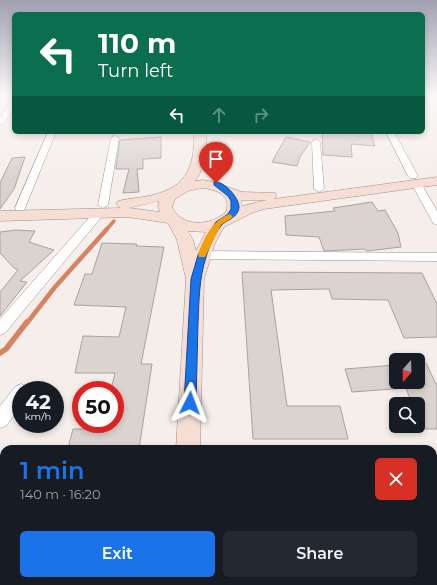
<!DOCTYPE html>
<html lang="en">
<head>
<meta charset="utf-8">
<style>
	body { margin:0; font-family:Montserrat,sans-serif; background:#242831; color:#f1f3f6; height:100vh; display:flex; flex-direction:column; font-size:15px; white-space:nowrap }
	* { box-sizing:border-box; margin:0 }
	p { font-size:13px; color:#9ea1a6 }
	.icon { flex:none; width:22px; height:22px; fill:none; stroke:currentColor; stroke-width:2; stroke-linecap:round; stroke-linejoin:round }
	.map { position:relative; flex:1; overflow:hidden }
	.sheet { position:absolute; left:0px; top:445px; width:437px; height:140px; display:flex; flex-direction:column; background:#171b24; border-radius:12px 12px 0 0; box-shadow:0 2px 6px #0003 }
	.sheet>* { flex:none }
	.top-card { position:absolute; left:12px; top:12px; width:413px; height:122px; border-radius:6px; box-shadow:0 2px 6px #0003; background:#0b6e4f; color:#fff; overflow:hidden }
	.needle { width:26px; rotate:200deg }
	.fabs { position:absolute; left:389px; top:353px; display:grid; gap:8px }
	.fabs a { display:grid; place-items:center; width:36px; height:36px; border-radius:6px; background:#171b24; box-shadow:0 2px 6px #0003; font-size:20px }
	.speed { position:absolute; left:12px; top:381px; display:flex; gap:8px; font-size:20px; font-weight:700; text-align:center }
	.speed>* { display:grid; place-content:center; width:52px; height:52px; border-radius:50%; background:#171b24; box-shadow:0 2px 6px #0003; line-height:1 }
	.speed small { font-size:10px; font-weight:400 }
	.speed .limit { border:6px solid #d22; background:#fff; color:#111 }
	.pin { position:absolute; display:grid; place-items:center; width:34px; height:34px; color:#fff; margin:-41px -17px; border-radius:50% 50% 50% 0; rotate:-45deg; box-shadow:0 0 4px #0007 }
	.pin .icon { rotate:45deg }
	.me { position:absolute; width:44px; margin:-22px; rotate:3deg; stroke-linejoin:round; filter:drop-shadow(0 0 3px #0008) }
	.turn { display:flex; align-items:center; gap:14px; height:84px; padding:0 20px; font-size:18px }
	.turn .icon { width:52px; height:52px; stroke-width:2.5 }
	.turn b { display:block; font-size:28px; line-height:34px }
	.lanes { display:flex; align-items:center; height:38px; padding:0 20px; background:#0003; justify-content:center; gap:20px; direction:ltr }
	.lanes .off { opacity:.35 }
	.round { display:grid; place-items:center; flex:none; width:42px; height:42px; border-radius:6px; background:#242831 }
	.summary { display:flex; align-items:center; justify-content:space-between; height:68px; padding:0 20px }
	h1 { font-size:24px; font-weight:600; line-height:30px; color:#1a73e8 }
	.cta { display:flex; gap:8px; margin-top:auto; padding:8px 20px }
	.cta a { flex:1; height:46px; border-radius:6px; background:#1a73e8; color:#fff; font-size:16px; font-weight:600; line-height:46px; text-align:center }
	.cta a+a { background:#242831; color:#f1f3f6 }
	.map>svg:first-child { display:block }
</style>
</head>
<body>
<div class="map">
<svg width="437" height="585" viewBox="0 0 437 585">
	<rect width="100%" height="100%" fill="#f5eeeb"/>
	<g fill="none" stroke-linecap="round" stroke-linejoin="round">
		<path stroke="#d78260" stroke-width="3.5" d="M 106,230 L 114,221"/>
		<path stroke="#d78260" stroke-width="4.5" d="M 27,323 L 55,287 L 107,229"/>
		<path stroke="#d78260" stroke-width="5.5" d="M 0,353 L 6,349 L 27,322"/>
	</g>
	<g fill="#dad3d0" stroke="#a9a29f">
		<path d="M 322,132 L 371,132 L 375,146 L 351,144 L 352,157 L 323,155 Z"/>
		<path d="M 161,137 L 161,158 L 143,159 L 143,169 L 137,169 L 139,192 L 123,193 L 129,169 L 116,169 L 116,167 L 120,140 Z"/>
		<path d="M 286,137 L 310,142 L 300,157 L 297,166 L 272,162 Z"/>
		<path d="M 25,157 L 14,189 L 0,209 L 0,183 L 12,158 Z"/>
		<path d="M 372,202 L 378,211 L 385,210 L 398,233 L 401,247 L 367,251 L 364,249 L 324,251 L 319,237 L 286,235 L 285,216 L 335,211 L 333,208 Z"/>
		<path d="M 16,230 L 35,231 L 29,242 L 54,250 L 20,281 L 27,282 L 0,316 L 0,292 L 18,270 L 14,268 L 0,253 L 0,232 Z"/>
		<path d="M 102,243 L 137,244 L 136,246 L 164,247 L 141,364 L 152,364 L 139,449 L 68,448 L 73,429 L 103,429 L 104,424 L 115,424 L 115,390 L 111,390 L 115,373 L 75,373 L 83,336 L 119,337 L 126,307 L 74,305 L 85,274 L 92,274 Z"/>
		<path d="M 242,272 L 422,273 L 437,304 L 437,337 L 404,338 L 388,300 L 332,299 L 329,289 L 271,290 L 287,406 L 340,406 L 348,439 L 253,439 Z"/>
		<path d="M 426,363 L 437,386 L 437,429 L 422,429 L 418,418 L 418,404 L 412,404 L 406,388 L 352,392 L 345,369 L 396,365 L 396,382 L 418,382 L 418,364 Z"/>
	</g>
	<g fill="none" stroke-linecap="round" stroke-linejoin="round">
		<defs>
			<g id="minor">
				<path d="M 11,102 L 14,102 L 14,109 L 3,124 L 0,124 L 0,117 Z"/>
				<path d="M 48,132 L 56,132 L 25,208 L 24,210 L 16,210 L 15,208 Z"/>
				<path d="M 386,132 L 394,132 L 418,176 L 416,178 L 410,178 L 408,176 Z"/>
				<path d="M 115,135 L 119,138 L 108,205 L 103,208 L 98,205 L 111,138 Z"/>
				<path d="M 316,139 L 320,142 L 324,189 L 319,192 L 314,189 L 312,142 Z"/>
				<path d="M 416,180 L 421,183 L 437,211 L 437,225 L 433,223 L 432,221 L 411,183 Z"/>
				<path d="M 99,210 L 104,213 L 103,215 L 5,333 L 0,335 L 0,319 L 95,211 Z"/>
				<path d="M 202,251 L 437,253 L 437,261 L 202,259 L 198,258 L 196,255 L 198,252 Z"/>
				<path d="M 21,384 L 27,387 L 28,390 L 21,390 L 21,405 L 6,426 L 0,428 L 0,406 L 15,387 Z"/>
			</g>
			<g id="secondary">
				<path d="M 194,132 L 206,132 C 207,150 206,166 195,181 L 203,180 L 214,182 L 242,192 L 275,193 L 277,196 L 274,199 L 437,177 L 437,185 L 264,209 L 254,212 L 224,227 L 215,243 L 204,279 L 200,449 L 176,449 L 186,279 L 177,240 L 168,223 L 128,217 L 0,221 L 0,211 L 120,208 L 116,204 L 118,201 C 126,199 135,198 143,197 C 184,190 195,172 194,132 ZM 203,188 C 217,190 232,195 226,212 C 211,226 181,228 172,207 L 175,199 L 188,191 ZM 241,200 L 267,200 L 242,206 ZM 159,201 L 158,207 L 160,212 L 129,208 ZM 188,231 L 206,232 L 196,251 L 193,240 Z"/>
				<rect x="167" y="581" width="30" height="4"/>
			</g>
		</defs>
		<use href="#minor" stroke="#999290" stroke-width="1"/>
		<use href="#secondary" stroke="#999290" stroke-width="1"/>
		<use href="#minor" fill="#fff" fill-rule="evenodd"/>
		<use href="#secondary" fill="#f7ded4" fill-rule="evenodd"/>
	</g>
	<linearGradient id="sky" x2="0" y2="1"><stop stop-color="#a1a0b2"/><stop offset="0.54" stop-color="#faf7f6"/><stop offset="1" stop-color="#faf7f6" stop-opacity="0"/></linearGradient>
	<rect width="437" height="178" fill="url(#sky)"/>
	<path fill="#1a73e8" stroke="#114b97" d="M 214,182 C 223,180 240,198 239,208 C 237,219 226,219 220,227 C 214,235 209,247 206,257 C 199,279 199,301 198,323 C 197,350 197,376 196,403 L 194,407 L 190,408 L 186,407 L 184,403 L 191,279 L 198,255 L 207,236 L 216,222 L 228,214 L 231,209 L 231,201 L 228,196 L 214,185 Z"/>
	<path fill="#f59e0b" d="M 230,214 L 233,217 L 221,225 L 205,257 L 199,257 L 198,254 C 204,239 212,220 230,214 Z"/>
</svg>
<div class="fabs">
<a><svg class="needle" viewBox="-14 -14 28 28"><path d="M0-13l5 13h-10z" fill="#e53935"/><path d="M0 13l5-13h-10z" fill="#9ea1a6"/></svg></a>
<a><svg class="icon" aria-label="search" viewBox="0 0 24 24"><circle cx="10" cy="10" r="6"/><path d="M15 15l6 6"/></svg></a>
</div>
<div class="speed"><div>42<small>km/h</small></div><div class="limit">50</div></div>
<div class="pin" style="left:216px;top:183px;background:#d93025"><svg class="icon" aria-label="arrive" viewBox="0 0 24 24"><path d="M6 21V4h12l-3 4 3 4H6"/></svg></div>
<svg class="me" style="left:190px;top:403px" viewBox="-20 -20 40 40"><path d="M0-17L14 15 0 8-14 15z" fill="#1a73e8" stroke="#fff" stroke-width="4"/></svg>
<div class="top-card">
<div class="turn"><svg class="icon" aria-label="left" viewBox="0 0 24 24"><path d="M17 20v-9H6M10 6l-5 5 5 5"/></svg><div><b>110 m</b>Turn left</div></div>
<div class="lanes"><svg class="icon" aria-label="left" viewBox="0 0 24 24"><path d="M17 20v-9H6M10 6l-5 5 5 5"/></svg><svg class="icon off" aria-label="ahead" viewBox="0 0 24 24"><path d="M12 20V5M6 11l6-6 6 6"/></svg><svg class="icon off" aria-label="right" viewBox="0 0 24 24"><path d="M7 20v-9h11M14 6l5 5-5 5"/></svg></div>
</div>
<section class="sheet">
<div class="summary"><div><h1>1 min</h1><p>140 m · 16:20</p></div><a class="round" style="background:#d93025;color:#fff"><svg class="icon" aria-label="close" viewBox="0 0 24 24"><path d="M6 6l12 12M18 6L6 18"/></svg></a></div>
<div class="cta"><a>Exit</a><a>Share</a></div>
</section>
</div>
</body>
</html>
